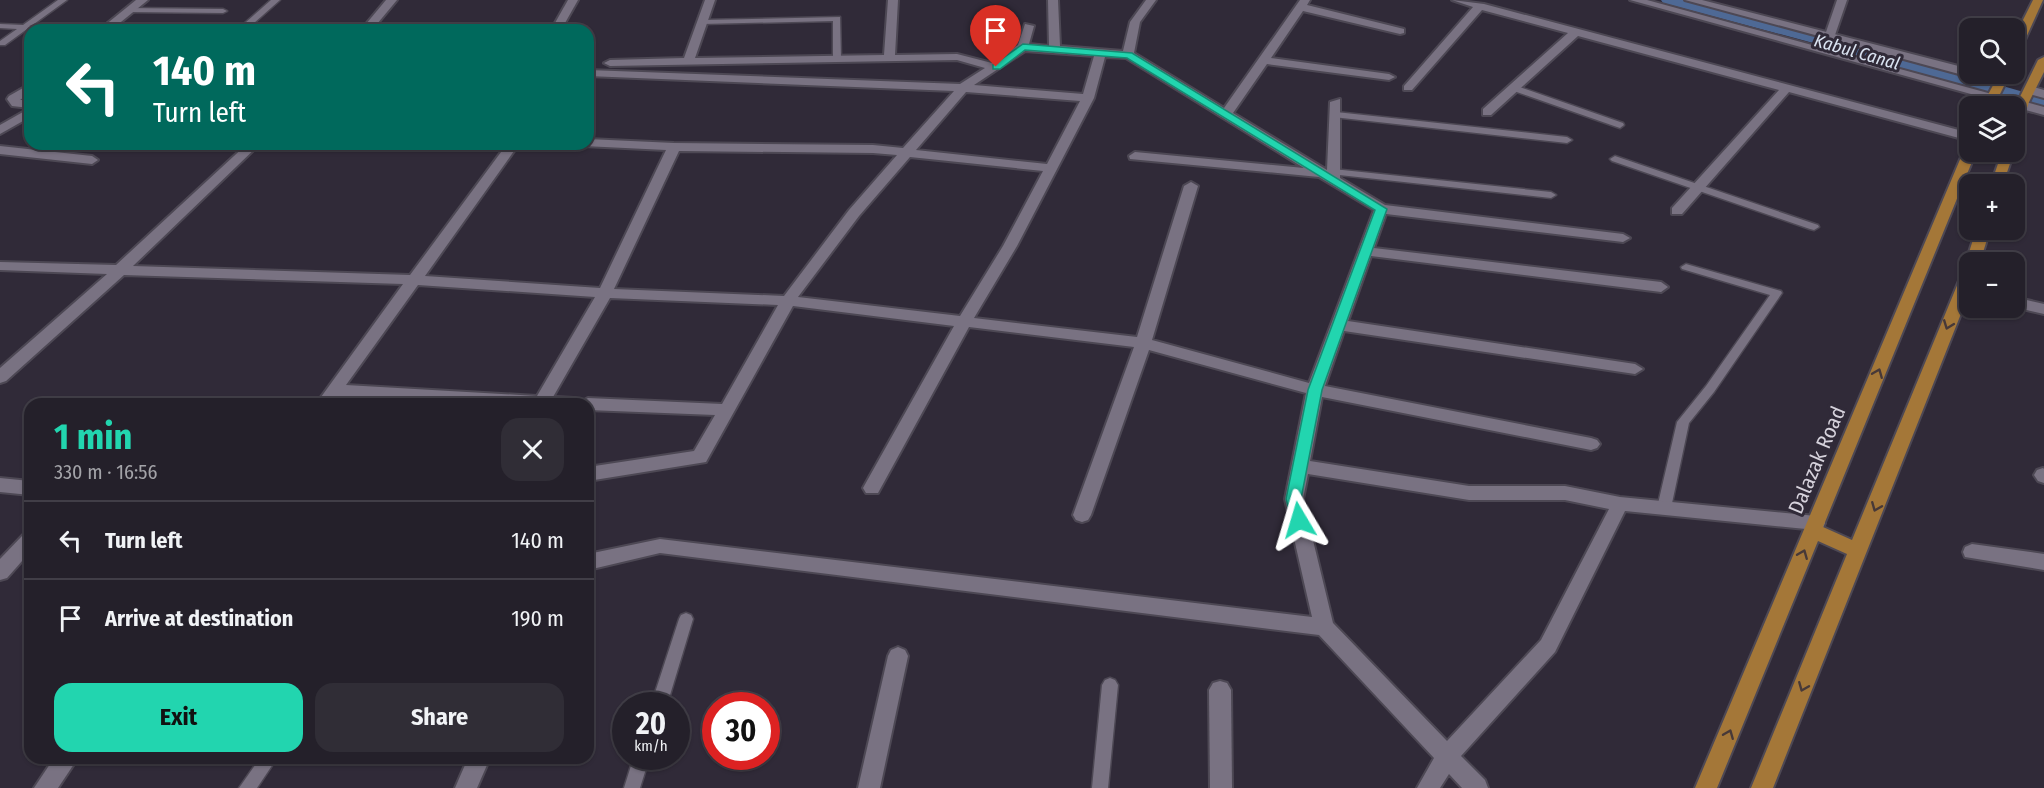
<!DOCTYPE html>
<html lang="en">
<head>
<meta charset="utf-8">
<style>
	body { margin:0; font-family:"Fira Sans Condensed",sans-serif; background:#302d36; color:#f1f3f6; height:100vh; display:flex; flex-direction:column; font-size:22px; white-space:nowrap }
	* { box-sizing:border-box; margin:0 }
	p { font-size:20px; color:#a3a3a8 }
	.icon { flex:none; width:33px; height:33px; fill:none; stroke:currentColor; stroke-width:2; stroke-linecap:round; stroke-linejoin:round }
	.map { position:relative; flex:1; overflow:hidden }
	.side { position:absolute; left:24px; top:398px; width:570px; height:366px; display:flex; flex-direction:column; background:#24202a; border-radius:18px; box-shadow:0 2px 4px #0004,0 0 0 2px #413e47 }
	.side>* { flex:none }
	.top-card { position:absolute; left:24px; top:24px; width:570px; height:126px; border-radius:18px; box-shadow:0 2px 4px #0004,0 0 0 2px #413e47; background:#00695c; color:#fff; overflow:hidden }
	.controls { position:absolute; left:1959px; top:18px; display:grid; gap:12px }
	.controls a { display:grid; place-items:center; width:66px; height:66px; border-radius:12px; background:#24202a; box-shadow:0 2px 4px #0004,0 0 0 2px #413e47; font-size:30px }
	.speed { position:absolute; left:612px; top:692px; display:flex; gap:12px; font-size:30px; font-weight:700; text-align:center }
	.speed>* { display:grid; place-content:center; width:78px; height:78px; border-radius:50%; background:#24202a; box-shadow:0 2px 4px #0004,0 0 0 2px #413e47; line-height:1 }
	.speed small { font-size:15px; font-weight:400 }
	.speed .limit { border:9px solid #d22; background:#fff; color:#111 }
	.pin { position:absolute; display:grid; place-items:center; width:51px; height:51px; color:#fff; margin:-62px -26px; border-radius:50% 50% 50% 0; rotate:-45deg; box-shadow:0 0 6px #0007 }
	.pin .icon { rotate:45deg }
	.me { position:absolute; width:66px; margin:-33px; rotate:353deg; stroke-linejoin:round; filter:drop-shadow(0 0 4px #0008) }
	.turn { display:flex; align-items:center; gap:21px; height:126px; padding:0 30px; font-size:27px }
	.turn .icon { width:78px; height:78px; stroke-width:2.5 }
	.turn b { display:block; font-size:42px; line-height:51px }
	.round { display:grid; place-items:center; flex:none; width:63px; height:63px; border-radius:18px; background:#302d36 }
	.overview { display:flex; align-items:center; justify-content:space-between; height:102px; padding:0 30px }
	h1 { font-size:36px; font-weight:700; line-height:45px; color:#22d5af }
	.button { display:flex; gap:12px; margin-top:auto; padding:12px 30px }
	.button a { flex:1; height:69px; border-radius:18px; background:#22d5af; color:#111; font-size:24px; font-weight:700; line-height:69px; text-align:center }
	.button a+a { background:#302d36; color:#f1f3f6 }
	ul { padding:0; list-style:none }
	li { display:flex; align-items:center; gap:18px; height:78px; padding:0 30px; border-top:2px solid #413e47 }
	li div { flex:1 }
	li b { display:block; font-size:22px }
	li em { font-style:normal }
	.map>svg:first-child { display:block }
</style>
</head>
<body>
<div class="map">
<svg width="2044" height="788" viewBox="0 0 2044 788">
	<rect width="100%" height="100%" fill="#302a38"/>
	<g fill="none" stroke-linecap="round" stroke-linejoin="round">
		<path fill="#4e6995" fill-rule="evenodd" d="M 1661,0 L 1688,0 L 1829,36 L 2044,98 L 2044,110 L 1817,44 L 1663,3 Z"/>
		<defs>
			<g id="service">
				<path d="M 58,0 L 67,0 L 5,45 L 0,45 L 0,41 L 17,29 L 0,28 L 0,24 L 23,25 Z"/>
				<path d="M 271,0 L 280,0 L 246,30 L 237,30 Z"/>
				<path d="M 126,8 L 223,9 L 227,11 L 223,13 L 129,12 L 126,12 Z"/>
				<path d="M 840,17 L 841,59 L 837,61 L 833,59 L 833,21 L 702,24 L 698,22 L 702,20 Z"/>
				<path d="M 1514,85 L 1623,123 L 1624,125 L 1620,128 L 1617,127 L 1511,90 L 1511,86 Z"/>
				<path d="M 1336,112 L 1567,137 L 1572,140 L 1567,143 L 1333,117 L 1332,115 Z"/>
				<path d="M 1615,156 L 1818,225 L 1819,227 L 1814,230 L 1810,229 L 1612,161 L 1610,159 Z"/>
				<path d="M 1333,169 L 1551,192 L 1556,195 L 1551,198 L 1330,174 L 1330,170 Z"/>
				<path d="M 1686,264 L 1781,291 L 1782,293 L 1714,392 L 1689,423 L 1671,508 L 1669,512 L 1659,512 L 1657,508 L 1677,422 L 1706,386 L 1770,295 L 1682,269 L 1681,267 Z"/>
				<path d="M 686,613 L 691,615 L 693,619 L 667,705 L 651,705 L 679,619 L 681,615 Z"/>
				<path d="M 1110,678 L 1115,680 L 1118,685 L 1108,788 L 1092,788 L 1102,685 L 1105,680 Z"/>
				<path d="M 634,756 L 650,756 L 640,788 L 624,788 Z"/>
				<path d="M 260,758 L 277,758 L 257,788 L 239,788 Z"/>
			</g>
			<g id="minor">
				<path d="M 136,0 L 148,0 L 111,30 L 99,30 Z"/>
				<path d="M 386,0 L 397,0 L 372,30 L 361,30 Z"/>
				<path d="M 568,0 L 578,0 L 561,30 L 551,30 Z"/>
				<path d="M 705,0 L 715,0 L 695,58 L 884,55 L 888,0 L 898,0 L 895,55 L 957,54 L 992,63 L 1018,45 L 1025,24 L 1034,26 L 1029,44 L 1049,46 L 1048,0 L 1058,0 L 1060,46 L 1123,51 L 1130,22 L 1146,0 L 1156,0 L 1140,22 L 1134,53 L 1224,108 L 1300,0 L 1310,0 L 1307,5 L 1404,29 L 1404,33 L 1400,34 L 1303,11 L 1271,58 L 1389,74 L 1395,77 L 1389,80 L 1267,64 L 1233,113 L 1327,170 L 1330,102 L 1340,99 L 1340,178 L 1385,205 L 1623,234 L 1630,238 L 1623,242 L 1386,214 L 1374,248 L 1661,282 L 1668,287 L 1661,292 L 1371,256 L 1348,321 L 1635,364 L 1643,369 L 1635,374 L 1344,331 L 1325,386 L 1591,438 L 1597,440 L 1600,444 L 1597,448 L 1591,450 L 1322,397 L 1310,461 L 1469,486 L 1565,486 L 1620,497 L 1816,516 L 1823,518 L 1825,523 L 1823,528 L 1816,530 L 1625,511 L 1555,652 L 1461,756 L 1485,780 L 1488,788 L 1462,788 L 1449,774 L 1440,788 L 1417,788 L 1434,758 L 1319,635 L 660,553 L 588,570 L 588,554 L 660,539 L 1312,617 L 1285,499 L 1306,393 L 1149,350 L 1091,515 L 1088,520 L 1082,522 L 1076,520 L 1073,515 L 1134,347 L 969,327 L 878,493 L 866,493 L 863,488 L 954,326 L 793,306 L 706,462 L 588,481 L 588,467 L 694,451 L 715,415 L 588,410 L 588,404 L 466,404 L 339,396 L 333,404 L 316,404 L 403,284 L 124,275 L 6,381 L 0,383 L 0,368 L 107,274 L 0,270 L 0,262 L 116,265 L 247,144 L 260,144 L 133,266 L 410,275 L 507,144 L 519,144 L 425,276 L 600,288 L 666,150 L 584,146 L 588,144 L 588,139 L 674,143 L 873,145 L 903,148 L 954,91 L 588,76 L 588,70 L 960,84 L 985,68 L 957,60 L 610,66 L 604,63 L 610,60 L 684,58 ZM 1025,51 L 1094,56 L 1083,94 L 974,85 ZM 1105,57 L 1126,58 L 1304,168 L 1135,152 L 1129,156 L 1130,159 L 1319,177 L 1374,210 L 1309,383 L 1152,340 L 1198,186 L 1191,182 L 1184,186 L 1137,337 L 974,318 L 1017,246 L 1094,98 ZM 966,92 L 1080,101 L 1047,164 L 916,150 ZM 679,151 L 873,153 L 897,155 L 849,210 L 784,296 L 614,289 ZM 910,157 L 1043,171 L 1003,246 L 960,316 L 798,297 L 859,216 ZM 418,285 L 595,297 L 537,396 L 346,385 ZM 610,298 L 778,305 L 722,404 L 588,398 L 581,402 L 574,398 L 553,397 ZM 1308,474 L 1469,500 L 1565,500 L 1609,509 L 1541,640 L 1447,741 L 1333,623 L 1303,499 Z"/>
				<path d="M 1452,0 L 1484,4 L 1970,133 L 1970,141 L 1789,92 L 1682,214 L 1672,214 L 1672,208 L 1779,90 L 1578,36 L 1491,115 L 1483,115 L 1483,109 L 1568,33 L 1482,10 L 1412,90 L 1404,90 L 1404,86 L 1473,7 Z"/>
				<path d="M 1630,0 L 1647,0 L 1999,96 L 1989,99 Z"/>
				<path d="M 1837,0 L 1847,0 L 1835,35 L 1830,38 L 1825,35 Z"/>
				<path d="M 30,84 L 30,93 L 20,100 L 30,100 L 30,108 L 12,106 L 7,99 L 9,96 Z"/>
				<path d="M 2022,101 L 2044,107 L 2044,115 L 2018,108 L 2016,105 Z"/>
				<path d="M 30,108 L 30,117 L 0,134 L 0,125 Z"/>
				<path d="M 0,146 L 92,156 L 98,160 L 92,164 L 0,154 Z"/>
				<path d="M 2014,297 L 2044,304 L 2044,314 L 2014,307 Z"/>
				<path d="M 2043,468 L 2044,469 L 2044,483 L 2038,481 L 2034,475 L 2037,470 Z"/>
				<path d="M 0,478 L 30,481 L 30,495 L 0,492 Z"/>
				<path d="M 30,533 L 30,552 L 7,578 L 0,580 L 0,559 L 23,535 Z"/>
				<path d="M 1972,544 L 2044,554 L 2044,570 L 1965,557 L 1963,552 L 1965,547 Z"/>
				<path d="M 898,647 L 905,650 L 908,656 L 880,788 L 858,788 L 888,656 L 891,650 Z"/>
				<path d="M 1220,681 L 1227,683 L 1231,690 L 1232,788 L 1210,788 L 1209,690 L 1213,683 Z"/>
				<path d="M 54,758 L 78,758 L 58,788 L 34,788 Z"/>
				<path d="M 468,758 L 490,758 L 477,788 L 455,788 Z"/>
			</g>
			<g id="secondary">
				<path d="M 1685,0 L 1702,0 L 1970,69 L 1970,74 L 1981,74 L 2006,82 L 1996,84 Z"/>
				<path d="M 2030,86 L 2044,90 L 2044,98 L 2026,93 L 2026,87 Z"/>
			</g>
			<g id="primary">
				<path d="M 2033,0 L 2043,0 L 2020,51 L 2014,54 L 2014,38 Z"/>
				<path d="M 2044,57 L 2044,72 L 2029,102 L 2020,129 L 2014,133 L 2014,109 L 2038,60 Z"/>
				<path d="M 1999,74 L 2010,74 L 1994,106 L 1982,106 Z"/>
				<path d="M 1970,146 L 1970,152 L 1976,152 L 1823,527 L 1852,540 L 1963,271 L 1970,267 L 1970,291 L 1773,788 L 1751,788 L 1847,554 L 1818,541 L 1717,788 L 1695,788 L 1964,150 Z"/>
				<path d="M 2002,152 L 2014,152 L 2003,184 L 1991,184 Z"/>
				<path d="M 1976,230 L 1990,230 L 1980,262 L 1970,262 L 1970,266 L 1966,262 Z"/>
			</g>
		</defs>
		<use href="#service" stroke="#4d4854" stroke-width="3"/>
		<use href="#minor" stroke="#4d4854" stroke-width="4"/>
		<use href="#secondary" stroke="#4d4854" stroke-width="4"/>
		<use href="#primary" stroke="#4d4854" stroke-width="4"/>
		<use href="#service" fill="#797282" fill-rule="evenodd"/>
		<use href="#minor" fill="#797282" fill-rule="evenodd"/>
		<use href="#secondary" fill="#797282" fill-rule="evenodd"/>
		<use href="#primary" fill="#a47738" fill-rule="evenodd"/>
	</g>
	<defs><path id="oneway-chevron" d="M-2-3.5L2.5 0L-2 3.5" fill="none" stroke-width="1.6" stroke-linecap="round" stroke-linejoin="round" transform="scale(1.5)"/></defs>
	<g stroke="#473938">
		<use href="#oneway-chevron" transform="translate(1948 325) rotate(111)"/>
		<use href="#oneway-chevron" transform="translate(1878 373) rotate(-68)"/>
		<use href="#oneway-chevron" transform="translate(1876 507) rotate(112)"/>
		<use href="#oneway-chevron" transform="translate(1803 554) rotate(-68)"/>
		<use href="#oneway-chevron" transform="translate(1803 687) rotate(112)"/>
		<use href="#oneway-chevron" transform="translate(1729 734) rotate(-68)"/>
	</g>
	<path fill="#22d5af" stroke="#168a72" stroke-width="1.5" d="M 1023,44 L 1132,53 L 1387,209 L 1322,390 L 1301,499 L 1306,520 L 1304,525 L 1293,525 L 1286,499 L 1308,390 L 1375,210 L 1127,58 L 1025,50 L 1000,69 L 993,69 L 993,65 Z"/>
	<g text-anchor="middle" stroke-width="6" stroke-linejoin="round" paint-order="stroke">
		<g font-size="18" font-style="italic" fill="#dae3f1" stroke="#302a38">
			<text transform="translate(1857 52) rotate(16)" y="6">Kabul Canal</text>
		</g>
		<g font-size="21" fill="#d6d2dc" stroke="#302a38">
			<text transform="translate(1817 460) rotate(-67)" y="7">Dalazak Road</text>
		</g>
	</g>
</svg>
<div class="controls">
<a><svg class="icon" aria-label="search" viewBox="0 0 24 24"><circle cx="10" cy="10" r="6"/><path d="M15 15l6 6"/></svg></a>
<a><svg class="icon" aria-label="layers" viewBox="0 0 24 24"><path d="M12 4l9 5-9 5-9-5zM3 14l9 5 9-5"/></svg></a>
<a>+</a>
<a>−</a>
</div>
<div class="speed"><div>20<small>km/h</small></div><div class="limit">30</div></div>
<div class="pin" style="left:996px;top:67px;background:#d93025"><svg class="icon" aria-label="arrive" viewBox="0 0 24 24"><path d="M6 21V4h12l-3 4 3 4H6"/></svg></div>
<svg class="me" style="left:1299px;top:520px" viewBox="-20 -20 40 40"><path d="M0-17L14 15 0 8-14 15z" fill="#22d5af" stroke="#fff" stroke-width="4"/></svg>
<div class="top-card">
<div class="turn"><svg class="icon" aria-label="left" viewBox="0 0 24 24"><path d="M17 20v-9H6M10 6l-5 5 5 5"/></svg><div><b>140 m</b>Turn left</div></div>
</div>
<section class="side">
<div class="overview"><div><h1>1 min</h1><p>330 m · 16:56</p></div><a class="round"><svg class="icon" aria-label="close" viewBox="0 0 24 24"><path d="M6 6l12 12M18 6L6 18"/></svg></a></div>
<ul>
<li><svg class="icon" aria-label="left" viewBox="0 0 24 24"><path d="M17 20v-9H6M10 6l-5 5 5 5"/></svg><div><b>Turn left</b></div><em>140 m</em></li>
<li><svg class="icon" aria-label="arrive" viewBox="0 0 24 24"><path d="M6 21V4h12l-3 4 3 4H6"/></svg><div><b>Arrive at destination</b></div><em>190 m</em></li>
</ul>
<div class="button"><a>Exit</a><a>Share</a></div>
</section>
</div>
</body>
</html>
